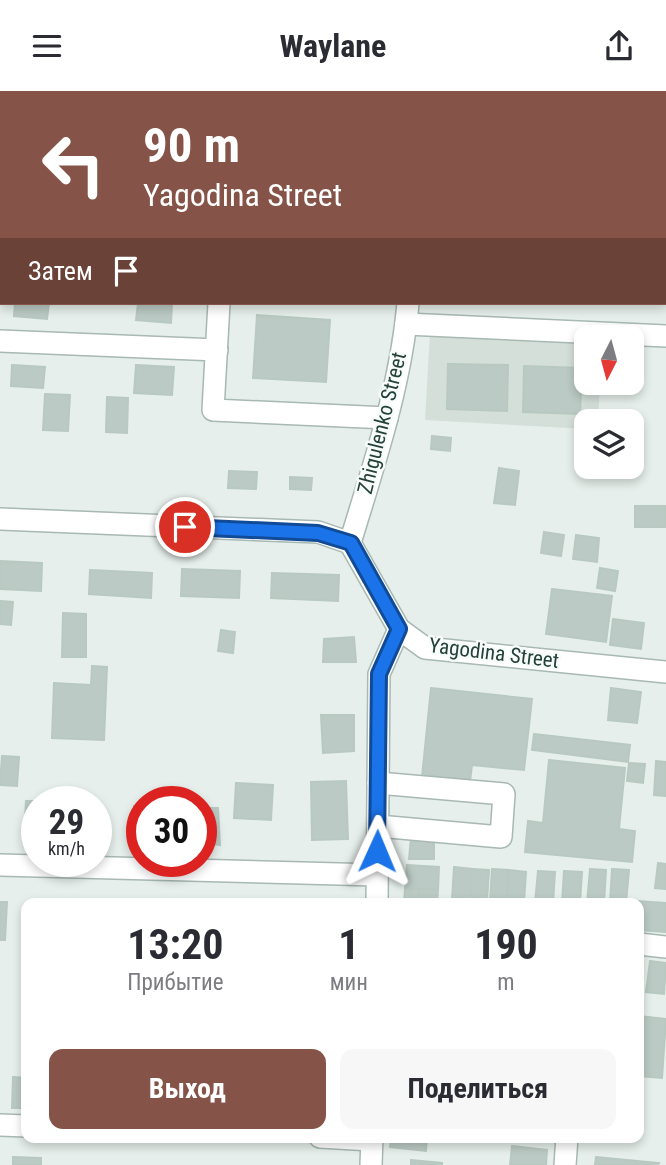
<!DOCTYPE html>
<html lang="ru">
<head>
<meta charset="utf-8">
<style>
	body { margin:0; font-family:"Roboto Condensed",sans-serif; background:#f7f7f7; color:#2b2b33; height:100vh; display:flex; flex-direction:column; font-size:26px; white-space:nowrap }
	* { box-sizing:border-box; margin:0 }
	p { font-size:23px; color:#7c7c81 }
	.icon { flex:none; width:38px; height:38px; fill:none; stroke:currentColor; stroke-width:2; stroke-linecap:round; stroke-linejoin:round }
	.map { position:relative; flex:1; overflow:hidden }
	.side { position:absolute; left:21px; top:807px; width:623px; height:245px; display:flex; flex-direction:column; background:#fff; border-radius:14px; box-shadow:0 4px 10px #0003 }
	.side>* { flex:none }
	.banner { position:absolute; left:0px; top:0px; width:667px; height:214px; box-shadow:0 4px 10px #0003; background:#855347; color:#fff; overflow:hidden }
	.needle { width:46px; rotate:186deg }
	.controls { position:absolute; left:574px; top:234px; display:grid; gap:14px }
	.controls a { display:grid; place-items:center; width:70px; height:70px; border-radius:14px; background:#fff; box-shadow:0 4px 10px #0003; font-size:35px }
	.speed { position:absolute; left:21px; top:695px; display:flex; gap:14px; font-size:35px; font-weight:700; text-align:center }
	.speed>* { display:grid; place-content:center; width:91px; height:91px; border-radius:50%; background:#fff; box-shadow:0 4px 10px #0003; line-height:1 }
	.speed small { font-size:18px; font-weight:400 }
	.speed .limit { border:10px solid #d22; background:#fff; color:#111 }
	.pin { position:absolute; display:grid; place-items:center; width:60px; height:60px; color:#fff; margin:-30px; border:4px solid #fff; border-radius:50%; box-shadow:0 2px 7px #0007 }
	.me { position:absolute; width:77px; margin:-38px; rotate:1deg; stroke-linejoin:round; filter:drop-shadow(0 0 5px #0008) }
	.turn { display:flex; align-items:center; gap:24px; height:147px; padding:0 28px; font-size:32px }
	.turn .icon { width:91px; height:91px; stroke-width:2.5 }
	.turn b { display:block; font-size:49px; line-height:60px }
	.then { display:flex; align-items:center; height:66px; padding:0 28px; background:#0003; gap:14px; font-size:26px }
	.eta { display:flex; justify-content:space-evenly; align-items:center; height:119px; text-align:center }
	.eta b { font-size:42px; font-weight:700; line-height:49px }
	.cta { display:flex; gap:14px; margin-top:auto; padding:14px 28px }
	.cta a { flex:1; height:80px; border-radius:14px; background:#855347; color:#fff; font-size:28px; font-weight:700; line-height:80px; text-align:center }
	.cta a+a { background:#f7f7f7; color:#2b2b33 }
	header { display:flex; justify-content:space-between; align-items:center; height:91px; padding:0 28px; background:#fff; font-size:32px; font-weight:700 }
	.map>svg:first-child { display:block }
</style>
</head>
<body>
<header><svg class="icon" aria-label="menu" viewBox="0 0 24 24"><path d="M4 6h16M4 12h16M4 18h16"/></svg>Waylane<svg class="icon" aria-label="share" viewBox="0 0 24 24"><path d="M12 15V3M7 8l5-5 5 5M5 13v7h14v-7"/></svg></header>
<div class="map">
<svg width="666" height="1074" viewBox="0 0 666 1074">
	<rect width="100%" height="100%" fill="#e6efeb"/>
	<path fill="#d4dfda" d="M 430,241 L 586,250 L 586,292 L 600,292 L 598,331 L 586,331 L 586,338 L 425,329 Z"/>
	<g fill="#bbcac4" stroke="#b8c9c2" stroke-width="2">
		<path d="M 195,0 L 261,0 L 195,2 Z"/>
		<path d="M 15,212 L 49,212 L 47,228 L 14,225 Z"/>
		<path d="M 138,212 L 172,212 L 171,232 L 136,229 Z"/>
		<path d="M 257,224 L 330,229 L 326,291 L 253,287 Z"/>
		<path d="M 448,273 L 508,274 L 507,320 L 447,318 Z"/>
		<path d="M 12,274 L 45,276 L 43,297 L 11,295 Z"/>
		<path d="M 136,274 L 174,276 L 172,304 L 134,302 Z"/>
		<path d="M 524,275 L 582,277 L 580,323 L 523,321 Z"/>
		<path d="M 45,303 L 70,304 L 68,340 L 43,339 Z"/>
		<path d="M 107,306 L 128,307 L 127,342 L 106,341 Z"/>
		<path d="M 432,345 L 451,347 L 450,360 L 431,358 Z"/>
		<path d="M 499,377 L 519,380 L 515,414 L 494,412 Z"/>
		<path d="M 229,380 L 257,381 L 256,398 L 228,397 Z"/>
		<path d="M 290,386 L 312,387 L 311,399 L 290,398 Z"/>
		<rect x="635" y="415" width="31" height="21"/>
		<path d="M 544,441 L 564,444 L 561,465 L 541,462 Z"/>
		<path d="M 576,444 L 599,447 L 597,471 L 573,468 Z"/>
		<path d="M 0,470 L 42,472 L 41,500 L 0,498 Z"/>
		<path d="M 600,477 L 618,480 L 615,500 L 597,497 Z"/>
		<path d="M 182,478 L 240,480 L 239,507 L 181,505 Z"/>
		<path d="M 90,479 L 152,482 L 151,507 L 89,503 Z"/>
		<path d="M 272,482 L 339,484 L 338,510 L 271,507 Z"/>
		<path d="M 552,498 L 612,505 L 606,551 L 546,543 Z"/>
		<path d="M 0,510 L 13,511 L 11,534 L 0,533 Z"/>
		<path d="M 63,522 L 86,523 L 86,566 L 62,566 Z"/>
		<path d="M 613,528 L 644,532 L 641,558 L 610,554 Z"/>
		<path d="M 221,539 L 235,541 L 233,562 L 218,560 Z"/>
		<path d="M 354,546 L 356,571 L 323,571 L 324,548 Z"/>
		<path d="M 92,575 L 107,576 L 104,649 L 52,647 L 54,592 L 91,594 Z"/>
		<path d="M 431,597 L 532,608 L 524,679 L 472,674 L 470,691 L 422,686 Z"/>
		<path d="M 611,597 L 641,601 L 637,632 L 608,629 Z"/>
		<path d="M 321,624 L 354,624 L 354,660 L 323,662 Z"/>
		<path d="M 534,643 L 630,654 L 628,671 L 532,659 Z"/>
		<path d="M 2,665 L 19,666 L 17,695 L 0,694 Z"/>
		<path d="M 549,669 L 625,677 L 619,738 L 635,740 L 632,771 L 525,761 L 528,730 L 543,732 Z"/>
		<path d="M 656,670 L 666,671 L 666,705 L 654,704 Z"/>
		<path d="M 629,672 L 645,673 L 643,692 L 627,690 Z"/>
		<path d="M 346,690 L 348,748 L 312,749 L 311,691 Z"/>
		<path d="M 236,692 L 273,694 L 271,729 L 234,727 Z"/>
		<path d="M 26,710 L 39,710 L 37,710 L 37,745 L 24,745 Z"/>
		<path d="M 134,715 L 142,715 L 142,757 L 132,756 Z"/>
		<path d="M 201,717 L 218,717 L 220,754 L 201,751 Z"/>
		<path d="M 411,747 L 434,747 L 434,768 L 409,768 Z"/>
		<path d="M 658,772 L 666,773 L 666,798 L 655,797 Z"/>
		<path d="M 407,774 L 439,776 L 438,799 L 405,797 Z"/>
		<path d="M 454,776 L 472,778 L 470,809 L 452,808 Z"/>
		<path d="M 472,778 L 489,779 L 487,810 L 470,809 Z"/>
		<path d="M 492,778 L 509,779 L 507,811 L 490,810 Z"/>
		<path d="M 590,778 L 606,779 L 604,812 L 587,812 Z"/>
		<path d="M 612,778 L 629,779 L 626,812 L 610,812 Z"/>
		<path d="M 509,779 L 526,781 L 524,812 L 507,811 Z"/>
		<path d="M 538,780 L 555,781 L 553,812 L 535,812 Z"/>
		<path d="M 564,780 L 582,781 L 580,812 L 562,812 Z"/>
		<path d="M 405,797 L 420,798 L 418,812 L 404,812 Z"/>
		<path d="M 420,798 L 438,799 L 437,812 L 418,812 Z"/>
		<path d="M 636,810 L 666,812 L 666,841 L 639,839 L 639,812 L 636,812 Z"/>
		<path d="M 0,811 L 7,811 L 5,849 L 0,849 Z"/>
		<path d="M 650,870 L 666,872 L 664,903 L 646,901 Z"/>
		<path d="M 639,925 L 666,928 L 662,987 L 639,985 L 641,964 L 639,963 Z"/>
		<path d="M 13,986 L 26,987 L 26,1017 L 12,1017 Z"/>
		<path d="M 391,1046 L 427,1046 L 426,1060 L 390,1056 Z"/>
		<path d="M 512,1055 L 547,1059 L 546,1074 L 510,1074 Z"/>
		<path d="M 13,1066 L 41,1067 L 41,1074 L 13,1074 Z"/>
		<path d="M 596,1066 L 659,1072 L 658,1074 L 595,1074 Z"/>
		<path d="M 411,1069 L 442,1072 L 442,1074 L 411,1074 Z"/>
	</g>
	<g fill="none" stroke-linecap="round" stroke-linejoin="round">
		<defs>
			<g id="minor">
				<path d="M 417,2 L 417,0"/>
				<path d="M 0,40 L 2,40"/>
				<path d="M 219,212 L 213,319 L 387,327"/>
				<path d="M 406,233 L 666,245"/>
				<path d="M 0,250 L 217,259"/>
				<path d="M 0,428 L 318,441 L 350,452 L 399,538 L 425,557 L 666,581"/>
				<path d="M 350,452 C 374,373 401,294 408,212"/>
				<path d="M 378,735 L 501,746 L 504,703 L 378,692"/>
				<path d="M 0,774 L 377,784"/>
				<path d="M 377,812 L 379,583 L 399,538"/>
				<path d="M 639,853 L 666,856"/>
				<path d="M 0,1034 L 26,1035"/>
				<path d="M 320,1046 L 372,1049"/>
				<path d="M 371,1074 L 372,1046"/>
				<path d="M 565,1074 L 567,1046"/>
			</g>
		</defs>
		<use href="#minor" stroke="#a8b8b2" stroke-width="24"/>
		<use href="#minor" stroke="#fff" stroke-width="21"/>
	</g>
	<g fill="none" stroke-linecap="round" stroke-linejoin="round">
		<defs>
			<path id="route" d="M 185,436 L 318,442 L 351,452 L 399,538 L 379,583 L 377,760"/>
		</defs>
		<use href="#route" stroke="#114b97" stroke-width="18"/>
		<use href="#route" stroke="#1a73e8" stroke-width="12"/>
	</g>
	<g text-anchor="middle" stroke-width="5" stroke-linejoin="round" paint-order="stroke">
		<g font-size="21" fill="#24423a" stroke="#f7fbf9">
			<text transform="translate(382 332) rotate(-76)" y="7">Zhigulenko Street</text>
			<text transform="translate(494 562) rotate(7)" y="7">Yagodina Street</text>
		</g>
	</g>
</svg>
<div class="controls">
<a><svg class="needle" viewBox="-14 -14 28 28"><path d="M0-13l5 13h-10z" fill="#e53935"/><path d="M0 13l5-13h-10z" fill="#7c7c81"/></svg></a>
<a><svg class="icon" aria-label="layers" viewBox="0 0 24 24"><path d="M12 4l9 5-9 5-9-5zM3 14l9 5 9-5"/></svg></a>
</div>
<div class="speed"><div>29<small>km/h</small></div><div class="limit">30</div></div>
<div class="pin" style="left:185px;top:436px;background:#d93025"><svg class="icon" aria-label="arrive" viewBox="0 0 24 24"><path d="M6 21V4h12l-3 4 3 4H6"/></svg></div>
<svg class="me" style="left:377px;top:760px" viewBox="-20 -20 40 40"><path d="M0-17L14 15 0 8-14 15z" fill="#1a73e8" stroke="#fff" stroke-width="4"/></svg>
<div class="banner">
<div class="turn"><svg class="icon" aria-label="left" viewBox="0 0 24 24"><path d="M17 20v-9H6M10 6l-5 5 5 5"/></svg><div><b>90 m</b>Yagodina Street</div></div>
<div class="then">Затем<svg class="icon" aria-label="arrive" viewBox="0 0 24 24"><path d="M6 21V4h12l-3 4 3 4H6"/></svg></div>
</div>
<section class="side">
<div class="eta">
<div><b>13:20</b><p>Прибытие</p></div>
<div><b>1</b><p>мин</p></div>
<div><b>190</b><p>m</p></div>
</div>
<div class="cta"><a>Выход</a><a>Поделиться</a></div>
</section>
</div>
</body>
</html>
